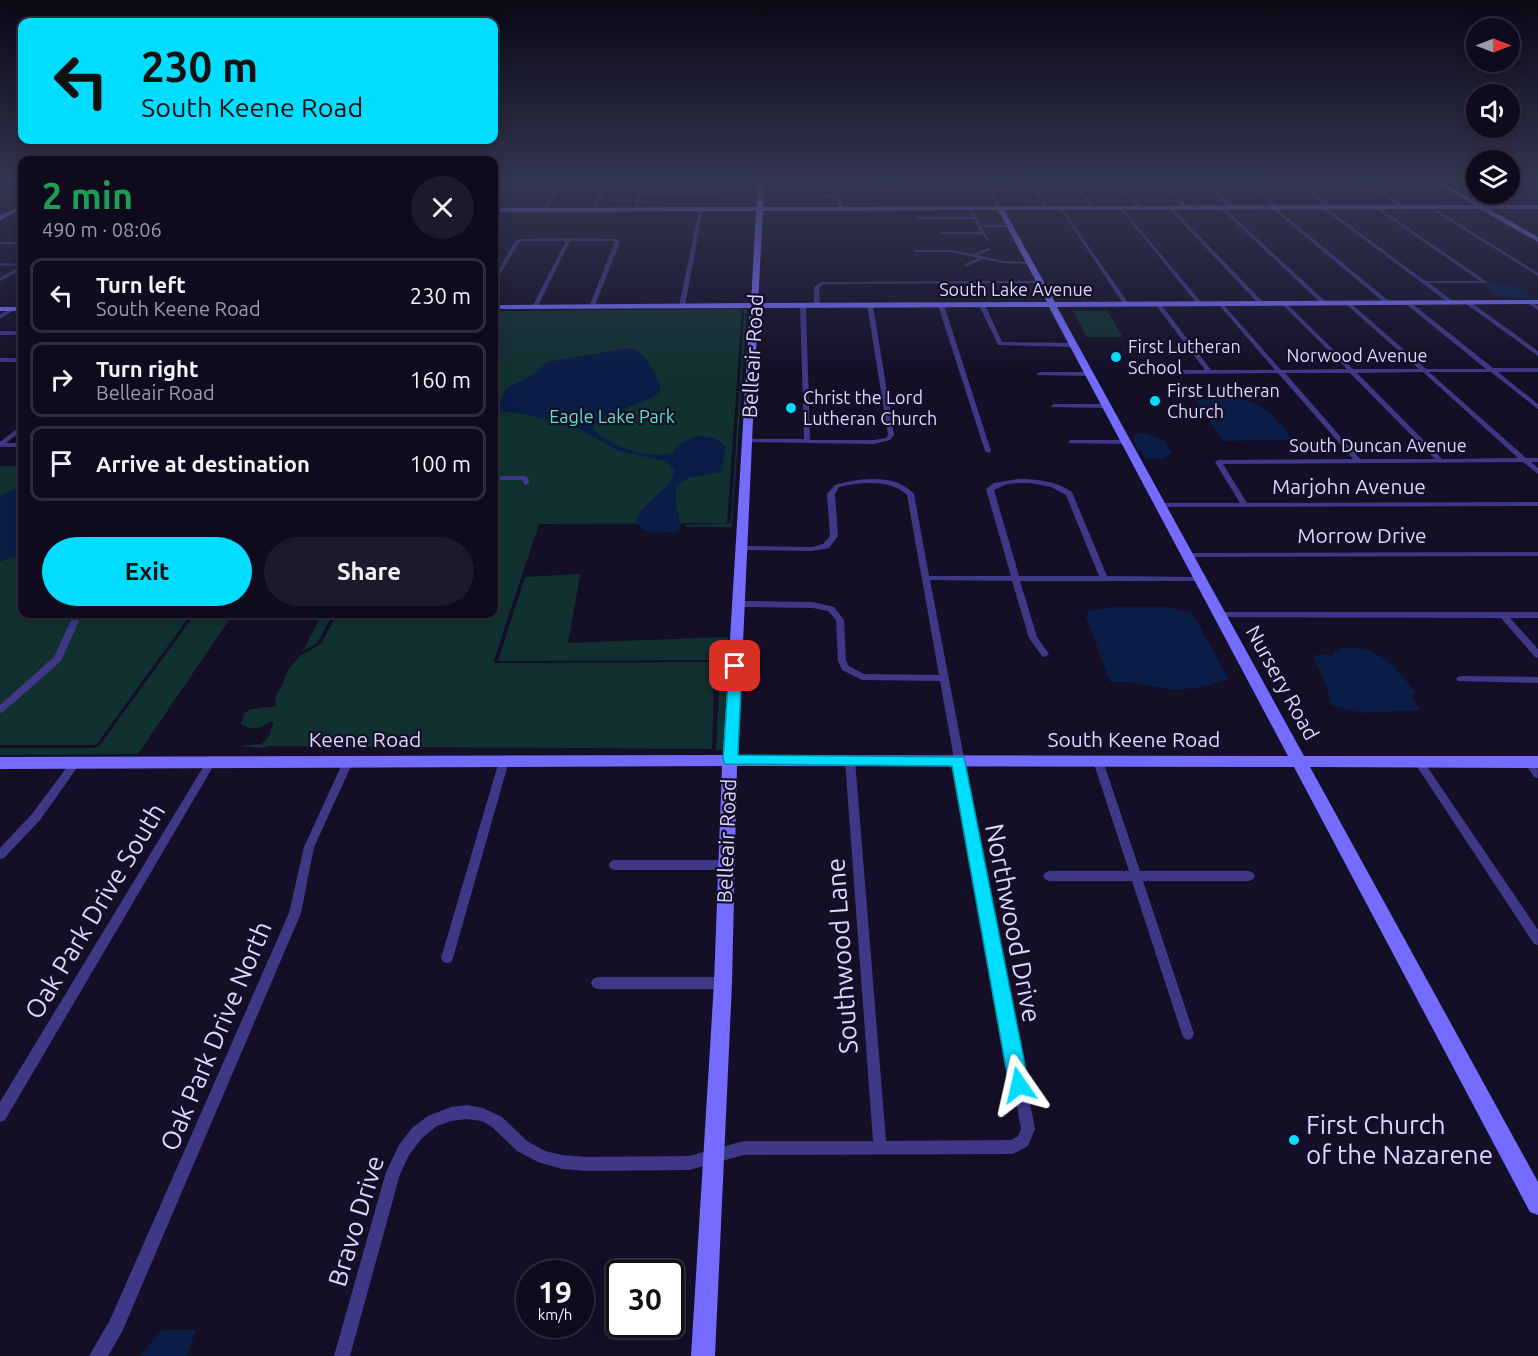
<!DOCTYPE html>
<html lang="en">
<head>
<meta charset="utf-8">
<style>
	body { margin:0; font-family:Ubuntu,sans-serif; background:#1d192a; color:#f1f3f6; height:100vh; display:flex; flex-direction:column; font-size:22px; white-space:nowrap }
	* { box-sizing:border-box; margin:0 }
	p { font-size:20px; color:#9b9ba4 }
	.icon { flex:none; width:33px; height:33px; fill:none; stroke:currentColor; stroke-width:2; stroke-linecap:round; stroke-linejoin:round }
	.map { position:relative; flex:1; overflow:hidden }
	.side { position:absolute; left:18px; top:156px; width:480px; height:462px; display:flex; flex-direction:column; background:#0f0b1d; border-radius:12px; box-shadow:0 3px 15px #0003,0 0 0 2px #2f2b3b }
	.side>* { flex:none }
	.guide { position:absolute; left:18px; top:18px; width:480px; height:126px; border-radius:12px; box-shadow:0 3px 15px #0003,0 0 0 2px #2f2b3b; background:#01ddff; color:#111; overflow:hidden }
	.needle { width:39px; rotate:90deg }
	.fabs { position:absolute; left:1466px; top:18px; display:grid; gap:12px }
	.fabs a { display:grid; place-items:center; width:54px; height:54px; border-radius:50%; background:#0f0b1d; box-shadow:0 3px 15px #0003,0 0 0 2px #2f2b3b; font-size:30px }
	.speed { position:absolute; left:516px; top:1260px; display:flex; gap:12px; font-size:30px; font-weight:700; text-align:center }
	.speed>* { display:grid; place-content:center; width:78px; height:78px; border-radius:50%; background:#0f0b1d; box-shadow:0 3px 15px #0003,0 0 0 2px #2f2b3b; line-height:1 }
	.speed small { font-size:15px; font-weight:400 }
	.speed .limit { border:3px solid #111; border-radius:9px; background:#fff; color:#111 }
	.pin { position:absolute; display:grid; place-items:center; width:51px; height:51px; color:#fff; margin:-26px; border-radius:12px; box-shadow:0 3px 9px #0006 }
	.me { position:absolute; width:66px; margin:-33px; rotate:349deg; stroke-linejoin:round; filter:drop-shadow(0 0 4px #0008) }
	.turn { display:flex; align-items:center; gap:21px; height:126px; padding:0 24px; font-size:27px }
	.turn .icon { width:78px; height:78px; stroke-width:2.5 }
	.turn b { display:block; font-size:42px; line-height:51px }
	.round { display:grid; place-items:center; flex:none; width:63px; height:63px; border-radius:32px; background:#1d192a }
	.overview { display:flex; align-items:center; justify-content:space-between; height:102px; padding:0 24px }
	h1 { font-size:36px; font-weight:700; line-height:45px; color:#1e9e55 }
	.button { display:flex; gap:12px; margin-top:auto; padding:12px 24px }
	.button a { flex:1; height:69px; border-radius:36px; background:#01ddff; color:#111; font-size:24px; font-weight:700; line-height:69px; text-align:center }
	.button a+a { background:#1d192a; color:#f1f3f6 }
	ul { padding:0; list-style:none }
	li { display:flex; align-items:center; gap:18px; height:75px; margin:0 12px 9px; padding:0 12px; border:3px solid #2f2b3b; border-radius:12px }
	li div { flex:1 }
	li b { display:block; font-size:22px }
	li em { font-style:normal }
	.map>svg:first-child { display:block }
</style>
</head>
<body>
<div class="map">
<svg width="1538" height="1356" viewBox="0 0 1538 1356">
	<rect width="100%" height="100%" fill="#140f27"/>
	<g fill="#113131">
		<path d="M 747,309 L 732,527 L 686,527 L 685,525 L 731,523 L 744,311 L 742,310 L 727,523 L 539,524 L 493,663 L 718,662 L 714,685 L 712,749 L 269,746 L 261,748 L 240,746 L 262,744 L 269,736 L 273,725 L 272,721 C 260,726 256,733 241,724 L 244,713 L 251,709 L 276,706 L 275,699 L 289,669 L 300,656 L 321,644 L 337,614 L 494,614 L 494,311 Z"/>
		<path d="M 1073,311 L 1107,311 L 1123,337 L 1087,337 Z"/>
		<path d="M 0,466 L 22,466 L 22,614 L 191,614 L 96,745 L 0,745 Z"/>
		<path d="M 578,574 L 580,575 L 568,643 L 728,637 L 723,750 L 716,750 L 719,685 L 723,662 L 719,660 L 498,661 L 525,577 Z"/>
		<path d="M 195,614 L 233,614 L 138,754 L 0,755 L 0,748 L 94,748 L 100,745 Z"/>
		<path d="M 322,614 L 333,614 L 317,643 L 303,651 Z"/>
	</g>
	<g fill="#091d46">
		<path d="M 1492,283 L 1520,287 L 1538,299 C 1517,299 1499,301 1483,285 Z"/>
		<path d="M 623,349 C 625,349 632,348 633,349 C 645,351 659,380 661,390 C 644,409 607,406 593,428 C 607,447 650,459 672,453 C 686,435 709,429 726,447 L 721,472 L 690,477 L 676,486 L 676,504 L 681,527 L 677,532 L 654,533 L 641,529 L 636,520 C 643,499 670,493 674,470 L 665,461 L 619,451 L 574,426 L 518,413 L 501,412 L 497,407 L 506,389 L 537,372 L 547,362 Z"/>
		<path d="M 1231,398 C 1268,402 1271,414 1294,440 L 1223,441 L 1197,403 L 1198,400 Z"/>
		<path d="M 1146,433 L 1166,441 L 1172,453 L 1164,458 L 1146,459 L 1136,447 L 1132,437 L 1135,434 Z"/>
		<path d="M 22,487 L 22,553 L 0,562 L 0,495 Z"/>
		<path d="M 1117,607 L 1165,607 L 1192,612 L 1228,679 L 1198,688 L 1171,690 L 1132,682 L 1110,682 L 1086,616 L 1089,610 Z"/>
		<path d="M 1339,648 C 1380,646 1394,664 1416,694 L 1411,695 L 1420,710 L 1362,713 L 1331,705 L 1327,686 L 1313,656 L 1321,654 L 1332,656 Z"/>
		<path d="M 162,1330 L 196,1330 L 187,1356 L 140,1356 Z"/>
	</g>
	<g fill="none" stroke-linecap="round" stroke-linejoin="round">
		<g fill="#3e3887" fill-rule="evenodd">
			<path d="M 505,183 L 509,183 L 495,200 L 494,200 L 494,197 Z"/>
			<path d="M 558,183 L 562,183 L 545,211 L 543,211 Z"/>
			<path d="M 604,183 L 608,183 L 596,209 L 593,210 Z"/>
			<path d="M 643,183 L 647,183 L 643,193 L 716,193 L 718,194 L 716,195 L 642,195 L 637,209 L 634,210 Z"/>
			<path d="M 986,183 L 990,183 L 1001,209 L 998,208 L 990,191 L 889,191 L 887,190 L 889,189 L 989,189 Z"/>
			<path d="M 1029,183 L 1033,183 L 1049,209 L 1047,209 Z"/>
			<path d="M 1073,183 L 1077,183 L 1095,209 L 1093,209 Z"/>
			<path d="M 1116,183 L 1120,183 L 1141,207 L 1141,209 L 1139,209 Z"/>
			<path d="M 1159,183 L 1163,183 L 1187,206 L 1187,208 L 1185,208 Z"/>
			<path d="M 1203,183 L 1207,183 L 1233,206 L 1233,208 L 1231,208 Z"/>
			<path d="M 1246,183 L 1250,183 L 1278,206 L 1278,208 L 1276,208 L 1390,302 L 1390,304 L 1386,304 L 1271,208 L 1271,206 L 1273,206 Z"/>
			<path d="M 1297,183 L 1302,183 L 1334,207 L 1331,208 Z"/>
			<path d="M 1364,183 L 1369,183 L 1407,207 L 1404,208 Z"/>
			<rect x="0" y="184" width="22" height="2"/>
			<path d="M 1509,187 L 1538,189 L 1538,191 L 1509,189 Z"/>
			<path d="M 818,194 L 839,195 L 844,209 L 842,210 L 840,209 L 836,197 L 817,196 Z"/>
			<path d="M 1220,206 L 1222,206 L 1326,302 L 1326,304 L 1322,304 L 1220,208 Z"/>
			<path d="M 1322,206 L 1324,206 L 1425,281 L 1480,281 L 1375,208 L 1375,206 L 1377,206 L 1487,282 L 1485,283 L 1429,283 L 1454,302 L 1449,303 L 1322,208 Z"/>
			<path d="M 1429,206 L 1431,206 L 1538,273 L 1538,276 L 1429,208 Z"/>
			<path d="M 1059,207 L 1061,207 L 1129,304 L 1128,305 L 1124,305 Z"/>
			<path d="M 1119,207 L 1121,207 L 1202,303 L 1202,305 L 1198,305 Z"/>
			<path d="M 1169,207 L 1171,207 L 1263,302 L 1263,304 L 1259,304 L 1169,209 Z"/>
			<path d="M 701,208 L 703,209 L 685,306 L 682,308 L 679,306 L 699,209 Z"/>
			<path d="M 972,211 L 978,218 L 981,225 L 1009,225 L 1011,226 L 1009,227 L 982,227 L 989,240 L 987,241 L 982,234 L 942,234 L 940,233 L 942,232 L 980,232 L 974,219 L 918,219 L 916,218 L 918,217 L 972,217 L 970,212 Z"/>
			<path d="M 569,238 L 616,239 L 620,242 L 594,308 L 589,307 L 615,241 L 570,241 L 537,308 L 532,307 L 566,241 L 522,241 L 519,243 L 496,281 L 494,282 L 494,278 L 515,241 L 521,239 Z"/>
			<rect x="0" y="242" width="22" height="2"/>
			<path d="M 988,248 L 990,250 L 978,255 L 1003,261 L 1029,262 L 1031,263 L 1029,264 L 1003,263 L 983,259 L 967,266 L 965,266 L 965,264 L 978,258 L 952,252 L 915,252 L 913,251 L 915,250 L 952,250 L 973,254 Z"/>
			<path d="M 0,263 L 20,264 L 22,265 L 21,270 L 0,281 L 0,278 L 17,268 L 17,266 L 0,265 Z"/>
			<path d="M 1039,281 L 1041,281 L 1041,283 L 823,284 L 819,288 L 820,306 L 817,308 L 814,306 L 814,287 L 822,282 Z"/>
			<path d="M 1284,301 L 1353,369 L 1419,369 L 1346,304 L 1345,303 L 1348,301 L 1426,369 L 1486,369 L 1406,304 L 1406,302 L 1410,302 L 1493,368 L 1538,368 L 1538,372 L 1498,372 L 1538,404 L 1538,409 L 1491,372 L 1429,372 L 1526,458 L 1538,458 L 1538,462 L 1531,462 L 1538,468 L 1538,474 L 1523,462 L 1223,464 L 1247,503 L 1538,502 L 1538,506 L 1157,507 L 1156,505 L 1160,503 L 1240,503 L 1215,462 L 1218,460 L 1353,459 L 1278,373 L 1176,374 L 1173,372 L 1176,370 L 1205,370 L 1155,304 L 1158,302 L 1160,303 L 1211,370 L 1275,370 L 1219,305 L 1219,303 L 1221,302 L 1281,370 L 1347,369 L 1281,303 ZM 1423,372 L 1518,458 L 1442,459 L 1357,373 ZM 1285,373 L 1350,373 L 1435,459 L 1360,459 Z"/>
			<path d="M 1465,301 L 1469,301 L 1538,351 L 1538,356 L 1465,303 Z"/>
			<path d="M 1527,301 L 1531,301 L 1538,306 L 1538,310 L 1527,303 Z"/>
			<path d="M 870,303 L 873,305 L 894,435 L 890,440 L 874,444 L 746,442 L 746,440 L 748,439 L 804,439 L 800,306 L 803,304 L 806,306 L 810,440 L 874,440 L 886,438 L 888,435 L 867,305 Z"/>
			<path d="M 941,303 L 944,305 L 991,451 L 990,452 L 988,453 L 985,451 L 938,305 Z"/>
			<path d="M 982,303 L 985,305 L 1002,342 L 1074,343 L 1077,345 L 1074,347 L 998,345 L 979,305 Z"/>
			<path d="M 11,308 L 16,309 L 0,319 L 0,315 Z"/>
			<rect x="0" y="331" width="22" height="4"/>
			<rect x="0" y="358" width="22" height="4"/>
			<path d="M 1040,372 L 1090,372 L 1093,374 L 1090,376 L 1038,375 L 1037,374 Z"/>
			<path d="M 1054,404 L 1107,404 L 1110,406 L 1107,408 L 1052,407 L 1051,406 Z"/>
			<path d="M 22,425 L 22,430 L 6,443 L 22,443 L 22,447 L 0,447 L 0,442 Z"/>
			<path d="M 1071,440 L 1126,440 L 1129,442 L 1126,444 L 1069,443 L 1069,441 Z"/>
			<path d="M 494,476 L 525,476 L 528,478 L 529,483 L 526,485 L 524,484 L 522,480 L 494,480 Z"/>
			<path d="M 1018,479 C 1037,479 1056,481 1072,492 L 1107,576 L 1200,577 L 1204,579 L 1200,581 L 1020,581 L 1037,637 L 1049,654 L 1045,657 L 1042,656 L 1029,638 L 1012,581 L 930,580 L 1035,1129 L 1028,1146 L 1013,1154 L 744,1155 L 689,1170 L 587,1171 L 562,1169 L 538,1162 L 517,1151 L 492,1127 L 482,1121 L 467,1119 L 451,1121 L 437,1126 L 422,1138 L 409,1155 L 400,1174 L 350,1356 L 334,1356 L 386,1172 L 399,1145 L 412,1128 L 428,1116 L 451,1107 L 467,1105 L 483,1108 L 502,1117 L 527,1141 L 545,1151 L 562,1155 L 587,1157 L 689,1156 L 744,1141 L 873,1141 L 845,760 L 847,757 L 853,757 L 855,760 L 886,1141 L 1011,1140 L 1018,1136 L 1021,1129 L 940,681 L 862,680 L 842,670 L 838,661 L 836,620 L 828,611 L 813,608 L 740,607 L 736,604 L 740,601 L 813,602 L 834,607 L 844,620 L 846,661 L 849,666 L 864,674 L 939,675 L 907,495 C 891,479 859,482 839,487 L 835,494 L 838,536 L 829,548 L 812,551 L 742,550 L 738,548 L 742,546 L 812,547 L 823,544 L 830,536 L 827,494 L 835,485 C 858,478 896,473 914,494 L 929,576 L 1011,576 L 986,489 L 994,483 ZM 1018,483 L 1030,483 L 1051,487 L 1066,495 L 1099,576 L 1019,576 L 994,490 L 1007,484 Z"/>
			<path d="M 1538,552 L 1538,556 L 1187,557 L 1183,555 L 1187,553 Z"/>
			<path d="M 1219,612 L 1538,612 L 1538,618 L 1510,618 L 1538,649 L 1538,658 L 1535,657 L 1501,618 L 1216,617 L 1215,615 L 1216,613 Z"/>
			<path d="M 74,614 L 82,614 L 61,661 L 3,712 L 0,713 L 0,705 L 54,657 Z"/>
			<path d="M 1461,676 L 1538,677 L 1538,683 L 1458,681 L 1456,679 L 1458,677 Z"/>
			<path d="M 504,757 L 507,758 L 509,761 L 453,958 L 451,962 L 447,963 L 443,962 L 441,958 L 499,761 L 501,758 Z"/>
			<path d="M 1098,757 L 1101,758 L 1103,761 L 1140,871 L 1249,871 L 1253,873 L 1255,876 L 1253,879 L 1249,881 L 1143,881 L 1194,1034 L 1192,1038 L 1188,1040 L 1184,1038 L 1182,1034 L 1132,881 L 1049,881 L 1045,879 L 1043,876 L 1045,873 L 1049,871 L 1129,871 L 1093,761 L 1095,758 Z"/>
			<path d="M 76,758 L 79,759 L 81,762 L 79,765 L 40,820 L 4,858 L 0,859 L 0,848 L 32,814 L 73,759 Z"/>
			<path d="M 211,758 L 214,759 L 216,762 L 214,765 L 5,1120 L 0,1122 L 0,1102 L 208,759 Z"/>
			<path d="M 348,758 L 351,759 L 353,762 L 314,847 L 301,913 L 122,1332 L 108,1356 L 89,1356 L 110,1320 L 289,913 L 304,847 L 343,762 L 345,759 Z"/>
			<path d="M 1419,758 L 1422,759 L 1538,930 L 1538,945 L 1534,944 L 1416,765 L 1414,762 L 1416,759 Z"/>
			<path d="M 1529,758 C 1538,761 1538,770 1538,778 L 1534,777 L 1524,762 L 1526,759 Z"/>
			<path d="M 614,860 L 727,860 L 731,862 L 732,865 L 731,868 L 727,870 L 614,870 L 610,868 L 609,865 L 610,862 Z"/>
			<path d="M 597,977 L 723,977 L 727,979 L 729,983 L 727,987 L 723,989 L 597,989 L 593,987 L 591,983 L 593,979 Z"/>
		</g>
		<g fill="#746cff" fill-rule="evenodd">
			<path d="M 758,183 L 764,183 L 763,207 L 1474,205 L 1437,183 L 1444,183 L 1483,205 L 1538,205 L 1538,209 L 1489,209 L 1538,237 L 1538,242 L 1480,209 L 1004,210 L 1055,302 L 1538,300 L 1538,304 L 1057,307 L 1304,756 L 1538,756 L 1538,768 L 1310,767 L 1538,1182 L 1538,1215 L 1530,1212 L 1294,767 L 737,766 L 732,983 L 715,1356 L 691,1356 L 714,983 L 722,766 L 0,769 L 0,757 L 723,755 L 750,308 L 494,309 L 494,305 L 751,303 L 756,211 L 494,212 L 494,208 L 757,207 ZM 998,210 L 1047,302 L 758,303 L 763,211 ZM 1049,307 L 1288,756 L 738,755 L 758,308 Z"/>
			<path d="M 22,205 L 22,209 L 0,220 L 0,216 Z"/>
			<rect x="0" y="307" width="22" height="4"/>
		</g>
	</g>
	<linearGradient id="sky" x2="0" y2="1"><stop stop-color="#0b0815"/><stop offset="0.49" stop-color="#343752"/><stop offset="1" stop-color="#343752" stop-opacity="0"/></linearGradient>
	<rect width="1538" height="373" fill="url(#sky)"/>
	<path fill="#01ddff" stroke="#0190a6" stroke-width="1.5" d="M 735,662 L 742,666 L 738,755 L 964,757 L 1029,1085 L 1026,1092 L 1019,1095 L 1012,1092 L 1009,1085 L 952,766 L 725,764 L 723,760 L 729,666 Z"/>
	<g fill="#01ddff" stroke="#140f27" stroke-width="2">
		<circle cx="1116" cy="357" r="6"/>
		<circle cx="1155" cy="401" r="6"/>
		<circle cx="791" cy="408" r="6"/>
		<circle cx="1294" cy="1140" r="6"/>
	</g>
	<g text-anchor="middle" stroke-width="4.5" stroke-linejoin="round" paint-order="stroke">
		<g font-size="18" fill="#dbd5ff" stroke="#140f27">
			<text x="1016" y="296">South Lake Avenue</text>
			<text x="1357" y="362">Norwood Avenue</text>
			<text x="1378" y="452">South Duncan Avenue</text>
		</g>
		<g font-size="18" fill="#dbd5ff" stroke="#140f27" text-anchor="start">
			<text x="1128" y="353">First Lutheran<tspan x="1128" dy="21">School</tspan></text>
			<text x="1167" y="397">First Lutheran<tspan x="1167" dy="21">Church</tspan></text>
			<text x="803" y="404">Christ the Lord<tspan x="803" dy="21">Lutheran Church</tspan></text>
		</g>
		<g font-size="18" fill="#5ce3c6" stroke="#140f27">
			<text x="612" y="423">Eagle Lake Park</text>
		</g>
		<g font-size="21" fill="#dbd5ff" stroke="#140f27">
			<text transform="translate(753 356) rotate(-87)" y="7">Belleair Road</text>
			<text x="1349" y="494">Marjohn Avenue</text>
			<text x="1362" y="543">Morrow Drive</text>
			<text transform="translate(1282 683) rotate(61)" y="7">Nursery Road</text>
			<text x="365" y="747">Keene Road</text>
			<text x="1134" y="747">South Keene Road</text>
			<text transform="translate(727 841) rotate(-88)" y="7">Belleair Road</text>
		</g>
		<g font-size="26" fill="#dbd5ff" stroke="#140f27">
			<text transform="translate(95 911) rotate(-59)" y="9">Oak Park Drive South</text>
			<text transform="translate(1013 923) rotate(79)" y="9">Northwood Drive</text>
			<text transform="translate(842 956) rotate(-94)" y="9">Southwood Lane</text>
			<text transform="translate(216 1036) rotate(-67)" y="9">Oak Park Drive North</text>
			<text transform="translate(356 1221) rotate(-73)" y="9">Bravo Drive</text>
		</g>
		<g font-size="26" fill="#dbd5ff" stroke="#140f27" text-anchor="start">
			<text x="1306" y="1134">First Church<tspan x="1306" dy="30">of the Nazarene</tspan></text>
		</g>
	</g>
</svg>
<div class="fabs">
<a><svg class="needle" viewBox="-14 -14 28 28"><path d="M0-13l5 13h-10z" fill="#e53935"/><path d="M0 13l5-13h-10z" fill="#9b9ba4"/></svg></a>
<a><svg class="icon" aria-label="sound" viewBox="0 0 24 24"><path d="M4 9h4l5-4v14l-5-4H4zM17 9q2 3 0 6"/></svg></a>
<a><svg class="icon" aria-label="layers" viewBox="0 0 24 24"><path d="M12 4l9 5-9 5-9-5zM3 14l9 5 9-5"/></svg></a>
</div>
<div class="speed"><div>19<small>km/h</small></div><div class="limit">30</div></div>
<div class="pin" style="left:735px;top:666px;background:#d93025"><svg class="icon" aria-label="arrive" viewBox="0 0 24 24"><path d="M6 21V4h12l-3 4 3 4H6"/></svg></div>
<svg class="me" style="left:1019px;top:1085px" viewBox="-20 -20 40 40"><path d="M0-17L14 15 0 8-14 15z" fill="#01ddff" stroke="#fff" stroke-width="4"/></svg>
<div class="guide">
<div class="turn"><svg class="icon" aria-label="left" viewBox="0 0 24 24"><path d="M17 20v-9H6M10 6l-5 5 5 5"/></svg><div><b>230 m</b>South Keene Road</div></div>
</div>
<section class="side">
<div class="overview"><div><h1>2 min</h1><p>490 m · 08:06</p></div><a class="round"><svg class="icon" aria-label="close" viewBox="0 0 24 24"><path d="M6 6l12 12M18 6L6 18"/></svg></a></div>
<ul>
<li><svg class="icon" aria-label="left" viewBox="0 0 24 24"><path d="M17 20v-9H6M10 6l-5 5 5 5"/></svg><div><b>Turn left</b><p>South Keene Road</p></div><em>230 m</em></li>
<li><svg class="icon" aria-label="right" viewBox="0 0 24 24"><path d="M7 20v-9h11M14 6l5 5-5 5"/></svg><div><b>Turn right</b><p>Belleair Road</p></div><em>160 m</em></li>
<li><svg class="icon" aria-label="arrive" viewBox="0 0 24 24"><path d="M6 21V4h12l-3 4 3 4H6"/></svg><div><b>Arrive at destination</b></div><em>100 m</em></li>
</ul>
<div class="button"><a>Exit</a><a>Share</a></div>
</section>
</div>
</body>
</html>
